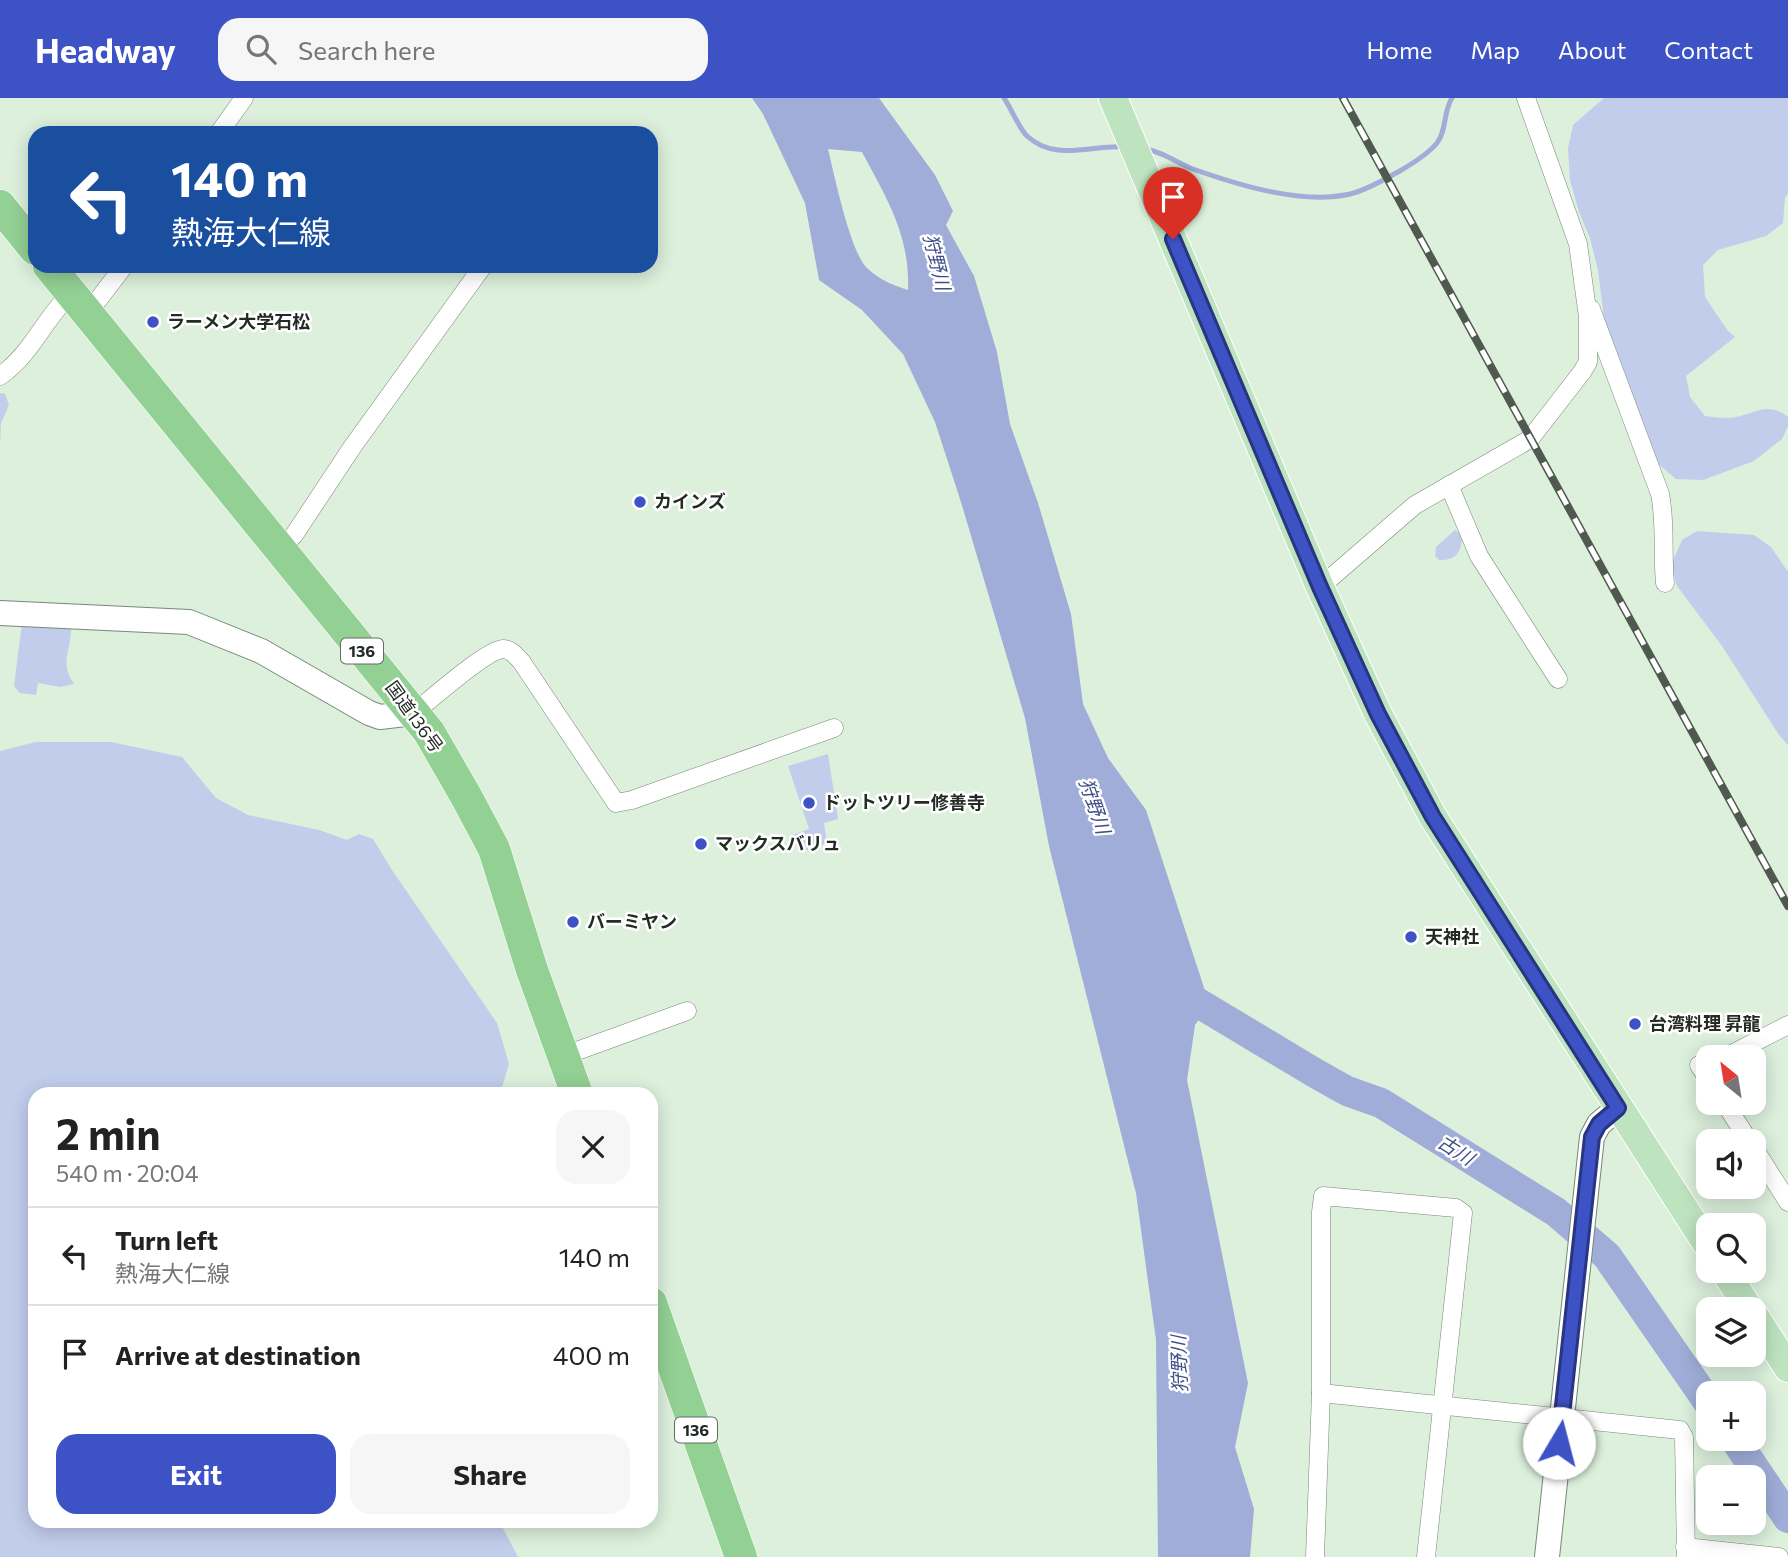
<!DOCTYPE html>
<html lang="en">
<head>
<meta charset="utf-8">
<style>
	body { margin:0; font-family:Commissioner,"Noto Sans JP",sans-serif; background:#f6f6f6; color:#222; height:100vh; display:flex; flex-direction:column; font-size:26px; white-space:nowrap }
	* { box-sizing:border-box; margin:0 }
	p { font-size:23px; color:#767676 }
	.icon { flex:none; width:38px; height:38px; fill:none; stroke:currentColor; stroke-width:2; stroke-linecap:round; stroke-linejoin:round }
	.map { position:relative; flex:1; overflow:hidden }
	.side { position:absolute; left:28px; top:989px; width:630px; height:441px; display:flex; flex-direction:column; background:#fff; border-radius:21px; box-shadow:0 4px 18px #0003 }
	.side>* { flex:none }
	.top-card { position:absolute; left:28px; top:28px; width:630px; height:147px; border-radius:21px; box-shadow:0 4px 18px #0003; background:#1a4fa0; color:#fff; overflow:hidden }
	.needle { width:46px; rotate:330deg }
	.buttons { position:absolute; left:1696px; top:947px; display:grid; gap:14px }
	.buttons a { display:grid; place-items:center; width:70px; height:70px; border-radius:14px; background:#fff; box-shadow:0 4px 18px #0003; font-size:35px }
	.pin { position:absolute; display:grid; place-items:center; width:60px; height:60px; color:#fff; margin:-72px -30px; border-radius:50% 50% 50% 0; rotate:-45deg; box-shadow:0 0 7px #0007 }
	.pin .icon { rotate:45deg }
	.me { position:absolute; width:77px; margin:-38px; rotate:8deg; stroke-linejoin:round; filter:drop-shadow(0 0 5px #0008) }
	.turn { display:flex; align-items:center; gap:24px; height:147px; padding:0 28px; font-size:32px }
	.turn .icon { width:91px; height:91px; stroke-width:2.5 }
	.turn b { display:block; font-size:49px; line-height:60px }
	.round { display:grid; place-items:center; flex:none; width:74px; height:74px; border-radius:21px; background:#f6f6f6 }
	.overview { display:flex; align-items:center; justify-content:space-between; height:119px; padding:0 28px }
	h1 { font-size:42px; font-weight:700; line-height:52px }
	.button { display:flex; gap:14px; margin-top:auto; padding:14px 28px }
	.button a { flex:1; height:80px; border-radius:21px; background:#3d52c5; color:#fff; font-size:28px; font-weight:700; line-height:80px; text-align:center }
	.button a+a { background:#f6f6f6; color:#222 }
	ul { padding:0; list-style:none }
	li { display:flex; align-items:center; gap:21px; height:98px; padding:0 28px; border-top:2px solid #e0e0e0 }
	li div { flex:1 }
	li b { display:block; font-size:26px }
	li em { font-style:normal }
	header { display:flex; align-items:center; gap:42px; box-sizing:border-box; height:98px; padding:0 35px; background:#3d52c5; color:#fff }
	header strong { font-size:33px }
	nav { display:flex; gap:38px; margin-inline-start:auto; font-size:24px }
	.search { width:490px; height:63px; background:#f6f6f6; display:flex; align-items:center; gap:18px; box-sizing:border-box; padding:0 24px; border-radius:21px; color:#767676; font-size:26px }
	.map>svg:first-child { display:block }
</style>
</head>
<body>
<header>
<strong>Headway</strong>
<div class="search"><svg class="icon" aria-label="search" viewBox="0 0 24 24"><circle cx="10" cy="10" r="6"/><path d="M15 15l6 6"/></svg>Search here</div>
<nav><a>Home</a><a>Map</a><a>About</a><a>Contact</a></nav>
</header>
<div class="map">
<svg width="1788" height="1459" viewBox="0 0 1788 1459">
	<rect width="100%" height="100%" fill="#dcf0dc"/>
	<g fill="#c2cdec">
		<path d="M 1604,0 L 1788,0 L 1788,96 L 1785,99 L 1783,125 L 1766,138 L 1718,152 L 1703,167 L 1705,199 L 1728,233 L 1735,239 L 1686,278 L 1690,299 L 1705,318 C 1713,319 1721,320 1728,320 C 1752,319 1766,301 1788,319 L 1788,328 L 1782,341 L 1754,363 L 1703,382 L 1676,381 L 1656,364 L 1606,236 L 1598,172 L 1590,140 L 1579,114 L 1570,82 L 1568,50 L 1573,27 Z"/>
		<path d="M 0,295 L 5,296 L 9,307 L 1,325 L 0,346 Z"/>
		<path d="M 1455,432 L 1462,437 C 1462,452 1457,463 1439,462 L 1435,458 L 1436,449 Z"/>
		<path d="M 1697,433 L 1754,437 L 1771,449 L 1788,474 L 1788,647 L 1779,637 L 1722,548 L 1677,488 L 1671,467 L 1682,442 Z"/>
		<path d="M 22,525 L 71,530 C 71,555 59,562 74,586 L 60,589 L 38,585 L 36,597 L 20,595 L 14,588 Z"/>
		<path d="M 36,644 L 111,644 L 182,659 L 216,700 L 248,717 L 319,732 L 347,742 L 359,736 L 373,741 L 392,772 L 497,925 L 509,966 L 500,996 L 35,996 L 35,1423 L 499,1423 L 518,1459 L 0,1459 L 0,653 Z"/>
		<path d="M 828,656 L 838,721 L 824,725 L 827,745 L 799,755 L 793,737 L 809,731 L 788,668 Z"/>
	</g>
	<path fill="#9fadd8" fill-rule="evenodd" d="M 752,0 L 879,0 L 935,77 L 953,113 L 946,127 L 974,178 L 997,254 L 1010,326 L 1038,405 L 1071,516 L 1083,606 L 1108,660 L 1146,712 L 1208,902 L 1202,917 L 1195,927 L 1187,982 L 1248,1285 L 1235,1349 L 1254,1411 L 1250,1459 L 1158,1459 L 1156,1242 L 1136,1095 L 1049,748 L 1025,620 L 961,404 L 935,324 L 903,256 L 862,212 L 819,182 L 805,105 L 763,16 ZM 828,51 L 862,54 C 887,101 910,137 908,192 C 892,187 878,181 866,169 C 850,152 834,76 828,51 Z"/>
	<g fill="none" stroke-linecap="round" stroke-linejoin="round">
		<g stroke="#9fadd8" stroke-width="5">
			<path d="M 1004,0 C 1011,10 1020,32 1027,38 C 1055,64 1090,47 1124,49"/>
			<path d="M 1144,51 C 1162,53 1177,65 1193,71 C 1238,87 1302,107 1350,96 C 1367,92 1383,82 1398,74 C 1412,66 1427,57 1437,45 C 1447,32 1443,14 1452,0"/>
		</g>
		<g stroke="#9fadd8" stroke-width="30">
			<path d="M 1170,888 L 1315,975 L 1347,993 L 1381,1005 L 1556,1114 L 1607,1158 L 1708,1304"/>
			<path d="M 1734,1340 L 1788,1420"/>
		</g>
		<defs>
			<g id="street">
				<path d="M 219,35 L 244,0"/>
				<path d="M 1591,211 L 1660,396 C 1666,425 1662,455 1665,485"/>
				<path d="M 88,215 L 124,168"/>
				<path d="M 0,278 C 31,257 44,221 71,195"/>
				<path d="M 1449,387 L 1479,458 L 1558,581"/>
				<path d="M 280,451 L 294,437 L 353,348 L 483,168"/>
				<path d="M 1320,489 L 1415,407 L 1530,341 L 1582,274 L 1588,264 L 1588,219 L 1578,146 L 1526,0"/>
				<path d="M 414,615 C 430,602 486,552 503,551 C 511,551 516,558 521,563 L 616,705 L 632,702 L 834,630"/>
				<path d="M 563,958 L 687,913"/>
				<path d="M 1726,959 L 1788,927"/>
				<path d="M 1708,964 L 1699,967 L 1708,981"/>
				<path d="M 1724,1004 L 1749,1043"/>
				<path d="M 1754,1050 L 1788,1104"/>
				<path d="M 1321,1295 L 1680,1332 L 1684,1339 L 1686,1459"/>
				<path d="M 1685,1449 L 1779,1459"/>
				<path d="M 1315,1459 L 1321,1295 L 1321,1114 L 1323,1098 L 1456,1110 L 1463,1115 L 1426,1459"/>
			</g>
			<g id="secondary">
				<path d="M 0,515 L 189,524 L 261,553 L 369,615 L 380,619 L 414,615"/>
				<path d="M 1547,1459 L 1592,1039 L 1599,1026 L 1618,1010"/>
			</g>
			<g id="primary">
				<path d="M 1113,0 L 1320,489 L 1378,616 L 1433,719 L 1708,1148"/>
				<path d="M 1724,1172 L 1749,1211"/>
				<path d="M 1754,1217 L 1788,1270"/>
			</g>
			<g id="highway">
				<path d="M 0,108 L 35,151"/>
				<path d="M 49,168 L 429,634 L 467,700 L 494,751 L 532,872 L 577,996"/>
				<path d="M 651,1205 L 741,1459"/>
			</g>
		</defs>
		<use href="#street" stroke="#787" stroke-width="19"/>
		<use href="#secondary" stroke="#787" stroke-width="26"/>
		<use href="#primary" stroke="#fff" stroke-width="30"/>
		<use href="#highway" stroke="#fff" stroke-width="33"/>
		<use href="#street" stroke="#fff" stroke-width="18"/>
		<use href="#secondary" stroke="#fff" stroke-width="24"/>
		<use href="#primary" stroke="#bee3bf" stroke-width="28"/>
		<use href="#highway" stroke="#93d094" stroke-width="32"/>
		<defs>
			<path id="rail" d="M 1343,0 L 1788,808"/>
		</defs>
		<use href="#rail" stroke="#4f594f" stroke-width="8"/>
		<use href="#rail" stroke="#fff" stroke-width="5" stroke-dasharray="16" stroke-linecap="butt"/>
	</g>
	<g fill="none" stroke-linecap="round" stroke-linejoin="round">
		<defs>
			<path id="route" d="M 1173,141 L 1320,489 L 1378,616 L 1433,719 L 1618,1010 L 1599,1026 L 1592,1039 L 1559,1345"/>
		</defs>
		<use href="#route" stroke="#283580" stroke-width="18"/>
		<use href="#route" stroke="#3d52c5" stroke-width="12"/>
	</g>
	<g fill="#3d52c5" stroke="#fff" stroke-width="2.5">
		<circle cx="153" cy="224" r="7"/>
		<circle cx="640" cy="404" r="7"/>
		<circle cx="809" cy="705" r="7"/>
		<circle cx="701" cy="746" r="7"/>
		<circle cx="573" cy="824" r="7"/>
		<circle cx="1411" cy="839" r="7"/>
		<circle cx="1635" cy="926" r="7"/>
	</g>
	<g text-anchor="middle" stroke-width="5" stroke-linejoin="round" paint-order="stroke">
		<g fill="#fff" stroke="#666b66" stroke-width="2">
			<rect x="341" y="540.5" width="42" height="25" rx="5"/>
			<rect x="675" y="1319.5" width="42" height="25" rx="5"/>
		</g>
		<g font-size="16" font-weight="bold" fill="#242b24">
			<text x="362" y="559">136</text>
			<text x="696" y="1338">136</text>
		</g>
		<g font-size="18" font-weight="bold" fill="#242b24" stroke="#fff" text-anchor="start">
			<text x="167" y="230">ラーメン大学石松</text>
			<text x="654" y="410">カインズ</text>
			<text x="823" y="711">ドットツリー修善寺</text>
			<text x="715" y="752">マックスバリュ</text>
			<text x="587" y="830">バーミヤン</text>
			<text x="1425" y="845">天神社</text>
			<text x="1649" y="932">台湾料理 昇龍</text>
		</g>
		<g font-size="18" fill="#242b24" stroke="#fff">
			<text transform="translate(414 619) rotate(54)" y="6">国道136号</text>
		</g>
		<g font-size="19" font-style="italic" fill="#404f87" stroke="#fff">
			<text transform="translate(937 164) rotate(76)" y="7">狩野川</text>
			<text transform="translate(1095 708) rotate(71)" y="7">狩野川</text>
			<text transform="translate(1456 1052) rotate(32)" y="7">古川</text>
			<text transform="translate(1179 1266) rotate(-92)" y="7">狩野川</text>
		</g>
	</g>
</svg>
<div class="buttons">
<a><svg class="needle" viewBox="-14 -14 28 28"><path d="M0-13l5 13h-10z" fill="#e53935"/><path d="M0 13l5-13h-10z" fill="#767676"/></svg></a>
<a><svg class="icon" aria-label="sound" viewBox="0 0 24 24"><path d="M4 9h4l5-4v14l-5-4H4zM17 9q2 3 0 6"/></svg></a>
<a><svg class="icon" aria-label="search" viewBox="0 0 24 24"><circle cx="10" cy="10" r="6"/><path d="M15 15l6 6"/></svg></a>
<a><svg class="icon" aria-label="layers" viewBox="0 0 24 24"><path d="M12 4l9 5-9 5-9-5zM3 14l9 5 9-5"/></svg></a>
<a>+</a>
<a>−</a>
</div>
<div class="pin" style="left:1173px;top:141px;background:#d93025"><svg class="icon" aria-label="arrive" viewBox="0 0 24 24"><path d="M6 21V4h12l-3 4 3 4H6"/></svg></div>
<svg class="me" style="left:1559px;top:1345px" viewBox="-20 -20 40 40"><circle r="19" fill="#fff"/><path d="M0-13L10 11 0 6-10 11z" fill="#3d52c5"/></svg>
<div class="top-card">
<div class="turn"><svg class="icon" aria-label="left" viewBox="0 0 24 24"><path d="M17 20v-9H6M10 6l-5 5 5 5"/></svg><div><b>140 m</b>熱海大仁線</div></div>
</div>
<section class="side">
<div class="overview"><div><h1>2 min</h1><p>540 m · 20:04</p></div><a class="round"><svg class="icon" aria-label="close" viewBox="0 0 24 24"><path d="M6 6l12 12M18 6L6 18"/></svg></a></div>
<ul>
<li><svg class="icon" aria-label="left" viewBox="0 0 24 24"><path d="M17 20v-9H6M10 6l-5 5 5 5"/></svg><div><b>Turn left</b><p>熱海大仁線</p></div><em>140 m</em></li>
<li><svg class="icon" aria-label="arrive" viewBox="0 0 24 24"><path d="M6 21V4h12l-3 4 3 4H6"/></svg><div><b>Arrive at destination</b></div><em>400 m</em></li>
</ul>
<div class="button"><a>Exit</a><a>Share</a></div>
</section>
</div>
</body>
</html>
